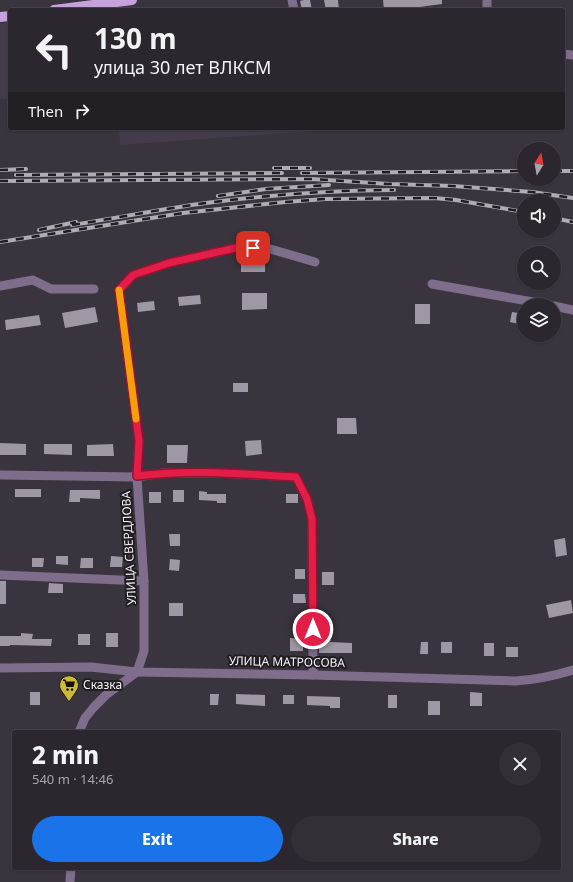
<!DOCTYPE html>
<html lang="en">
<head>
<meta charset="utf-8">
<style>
	body { margin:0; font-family:"Noto Sans",sans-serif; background:#342f36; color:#f1f3f6; height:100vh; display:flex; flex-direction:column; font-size:15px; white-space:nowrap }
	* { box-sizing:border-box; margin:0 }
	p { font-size:13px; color:#a6a5aa }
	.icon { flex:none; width:22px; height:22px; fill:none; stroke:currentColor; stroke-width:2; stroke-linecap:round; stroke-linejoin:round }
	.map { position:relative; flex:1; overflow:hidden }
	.drawer { position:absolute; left:12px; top:730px; width:549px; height:140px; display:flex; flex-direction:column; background:#2c272e; border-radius:4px; box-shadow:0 1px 3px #0004,0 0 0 1px #48444a }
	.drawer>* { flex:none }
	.hud { position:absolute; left:8px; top:8px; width:557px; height:122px; border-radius:4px; box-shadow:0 1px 3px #0004,0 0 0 1px #48444a; background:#2c272e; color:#f1f3f6; overflow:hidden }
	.needle { width:26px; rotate:11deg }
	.buttons { position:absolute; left:517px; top:142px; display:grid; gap:8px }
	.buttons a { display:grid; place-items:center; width:44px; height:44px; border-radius:50%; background:#2c272e; box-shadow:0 1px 3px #0004,0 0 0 1px #48444a; font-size:20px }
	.pin { position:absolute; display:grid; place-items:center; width:34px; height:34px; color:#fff; margin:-17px; border-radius:8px; box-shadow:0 2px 6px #0006 }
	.me { position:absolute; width:44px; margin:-22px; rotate:0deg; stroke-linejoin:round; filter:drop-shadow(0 0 3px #0008) }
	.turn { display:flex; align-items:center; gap:14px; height:84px; padding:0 20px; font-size:18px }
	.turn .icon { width:52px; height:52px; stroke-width:2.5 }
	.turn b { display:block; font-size:28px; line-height:34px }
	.then { display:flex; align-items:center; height:38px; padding:0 20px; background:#0003; gap:8px; font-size:15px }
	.round { display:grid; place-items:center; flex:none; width:42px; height:42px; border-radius:21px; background:#342f36 }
	.overview { display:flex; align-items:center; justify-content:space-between; height:68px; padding:0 20px }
	h1 { font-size:24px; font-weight:800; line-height:30px }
	.cta { display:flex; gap:8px; margin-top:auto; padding:8px 20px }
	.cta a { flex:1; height:46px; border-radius:24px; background:#1a73e8; color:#fff; font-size:16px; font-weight:800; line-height:46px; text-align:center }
	.cta a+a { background:#342f36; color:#f1f3f6 }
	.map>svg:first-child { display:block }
</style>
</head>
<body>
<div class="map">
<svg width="573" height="882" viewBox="0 0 573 882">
	<rect width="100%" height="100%" fill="#3a343e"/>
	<g fill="#443b4b">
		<path d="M 10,22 L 10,98 L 0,99 L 0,24 Z"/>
		<path d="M 119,128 L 314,128 L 314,131 L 120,145 Z"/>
	</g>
	<g fill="#9f98a4">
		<path d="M 304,0 L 310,0 L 312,10 L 302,10 L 300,1 Z"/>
		<path d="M 324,0 L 338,0 L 339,10 L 326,10 Z"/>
		<path d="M 383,0 L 442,0 L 442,4 L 412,8 L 412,10 L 384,10 Z"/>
		<rect x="241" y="256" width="24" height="16"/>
		<path d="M 242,293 L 267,293 L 267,309 L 242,310 Z"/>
		<path d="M 200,295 L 201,304 L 179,306 L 178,297 Z"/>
		<path d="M 154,301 L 155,310 L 138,312 L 137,303 Z"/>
		<rect x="415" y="304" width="15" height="20"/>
		<path d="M 95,307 L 98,322 L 65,328 L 62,313 Z"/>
		<path d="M 512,312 L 524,314 L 523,325 L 510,322 Z"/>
		<path d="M 39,315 L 41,325 L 6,330 L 5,320 Z"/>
		<rect x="233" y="383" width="15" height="9"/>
		<path d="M 337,418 L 356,418 L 357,434 L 337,434 Z"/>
		<path d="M 261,440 L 262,454 L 246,456 L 245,441 Z"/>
		<path d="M 0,443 L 26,444 L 26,455 L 0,455 Z"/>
		<path d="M 44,444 L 72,444 L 72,455 L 44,454 Z"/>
		<path d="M 113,444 L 114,456 L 87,456 L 87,445 Z"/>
		<path d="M 167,445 L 188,445 L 187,463 L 167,463 Z"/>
		<rect x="15" y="489" width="26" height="8"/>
		<path d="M 70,490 L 100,490 L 100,499 L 80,498 L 80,502 L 69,502 Z"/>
		<rect x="173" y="490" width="11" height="12"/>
		<path d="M 199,491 L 207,492 L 207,494 L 226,494 L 226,503 L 217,503 L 217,501 L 199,500 Z"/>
		<rect x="149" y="492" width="12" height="11"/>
		<rect x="286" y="494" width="12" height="9"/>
		<path d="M 169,534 L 180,534 L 180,546 L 170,546 Z"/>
		<path d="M 565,538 L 567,555 L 556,557 L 554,540 Z"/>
		<path d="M 56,556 L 68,556 L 68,565 L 56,564 Z"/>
		<path d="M 111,556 L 123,557 L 122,567 L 110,567 Z"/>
		<path d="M 32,558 L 44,558 L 43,567 L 32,567 Z"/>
		<path d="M 81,558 L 93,558 L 93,568 L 80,568 Z"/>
		<path d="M 170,559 L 180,560 L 179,571 L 169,570 Z"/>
		<rect x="295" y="569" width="10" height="10"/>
		<rect x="322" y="572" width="12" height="13"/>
		<rect x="0" y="581" width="6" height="23"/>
		<path d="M 49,583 L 63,584 L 63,593 L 48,593 Z"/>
		<path d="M 293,594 L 305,594 L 306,603 L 293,603 Z"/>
		<path d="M 571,600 L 573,613 L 549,618 L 546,605 Z"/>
		<rect x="169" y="603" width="14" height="13"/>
		<path d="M 21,633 L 33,634 L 32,639 L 52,639 L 51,646 L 10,645 L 10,646 L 0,646 L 0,636 L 21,636 Z"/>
		<rect x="106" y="633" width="12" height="14"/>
		<rect x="78" y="634" width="12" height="11"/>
		<path d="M 290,638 L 303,639 L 303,651 L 290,651 Z"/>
		<path d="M 319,640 L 331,640 L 330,642 L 352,643 L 352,653 L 319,653 Z"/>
		<path d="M 421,642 L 428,642 L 428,654 L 420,654 Z"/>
		<rect x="441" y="642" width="11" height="11"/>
		<rect x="484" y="643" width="10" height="13"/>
		<rect x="506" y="647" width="12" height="10"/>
		<rect x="30" y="692" width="10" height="13"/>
		<path d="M 470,692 L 482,693 L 482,706 L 470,706 Z"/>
		<path d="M 210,694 L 219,694 L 218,705 L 210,705 Z"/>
		<path d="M 236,694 L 265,695 L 265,706 L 236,704 Z"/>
		<rect x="283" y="695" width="11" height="9"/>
		<rect x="388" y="695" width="9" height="13"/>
		<path d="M 307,696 L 340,697 L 340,708 L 330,708 L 330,706 L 307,705 Z"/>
		<rect x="428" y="701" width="12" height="14"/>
	</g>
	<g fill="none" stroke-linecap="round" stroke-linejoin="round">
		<g stroke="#7e6d8b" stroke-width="9">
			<path d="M 292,0 L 294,10"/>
			<path d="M 487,0 L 487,10"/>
			<path d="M 563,54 L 573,55"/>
			<path d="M 432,284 L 550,305"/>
			<path d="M 0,286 L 33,280 L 51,289 L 94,289"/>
			<path d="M 554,306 L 573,310"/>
			<path d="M 0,475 L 137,477 L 163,473 L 219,473 L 296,477 L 307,499 L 312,519 L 313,675"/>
			<path d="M 0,575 L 144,581"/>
			<path d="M 0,668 L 91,667 L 137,672 L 313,675 L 515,681 C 535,680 553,676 573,670"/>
			<path d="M 79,732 L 85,718 L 94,707 L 106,695 L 137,672 L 144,651 L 144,581 L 137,477 L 139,441 L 119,290 L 133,275 L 169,263 L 239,247 L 267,248 L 315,262"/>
			<path d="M 70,882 L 71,868"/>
		</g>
		<g stroke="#c5a2de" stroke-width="10">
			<path d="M 54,10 L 132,0"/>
			<path d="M 0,17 L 10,16"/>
		</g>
		<defs>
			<g id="rail">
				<path d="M 274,168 L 310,168"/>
				<path d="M 0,170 L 26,169"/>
				<path d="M 554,171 L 573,171"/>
				<path d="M 302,173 L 524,171"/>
				<path d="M 16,175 L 282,173"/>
				<path d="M 0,181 L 311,179 L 389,184 L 453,186 L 532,192 L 573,198"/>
				<path d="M 218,196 L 266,189 L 329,185"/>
				<path d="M 554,218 L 573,222"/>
				<path d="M 72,225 C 117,218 162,209 206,203 C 269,195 331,190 394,190"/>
				<path d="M 39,230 L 76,222"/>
				<path d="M 0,242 L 183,213 L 285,202 L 325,199 L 434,198 L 456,200 L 524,212"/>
			</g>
		</defs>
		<use href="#rail" stroke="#b1acb4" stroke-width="4"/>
		<use href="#rail" stroke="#1f1d21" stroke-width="2.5" stroke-dasharray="8" stroke-linecap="butt"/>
	</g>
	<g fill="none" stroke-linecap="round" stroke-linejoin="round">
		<defs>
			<path id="route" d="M 253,248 L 240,247 L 169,263 L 133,275 L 119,290 L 139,441 L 137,476 C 189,469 243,474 296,477 L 307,499 L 312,519 L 313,629"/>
		</defs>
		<use href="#route" stroke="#92132f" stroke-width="10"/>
		<use href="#route" stroke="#e11d48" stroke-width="7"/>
		<path stroke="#f59e0b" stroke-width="7" d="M 119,290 L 136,419"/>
	</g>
	<defs>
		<symbol id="supermarket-pin" viewBox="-11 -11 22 30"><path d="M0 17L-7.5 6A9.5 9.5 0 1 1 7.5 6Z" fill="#ccb938" stroke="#1f1d21"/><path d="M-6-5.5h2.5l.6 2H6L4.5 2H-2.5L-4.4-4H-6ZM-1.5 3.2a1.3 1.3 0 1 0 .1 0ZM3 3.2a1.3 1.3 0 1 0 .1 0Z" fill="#111"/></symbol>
	</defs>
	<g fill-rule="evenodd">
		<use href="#supermarket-pin" x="58" y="674" width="22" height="30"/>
	</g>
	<g text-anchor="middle" stroke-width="4" stroke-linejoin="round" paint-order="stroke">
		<g font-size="12" fill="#f4f0f7" stroke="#1f1d21">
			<text transform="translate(129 548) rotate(-93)" y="4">УЛИЦА СВЕРДЛОВА</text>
			<text transform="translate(287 662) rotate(1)" y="4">УЛИЦА МАТРОСОВА</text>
		</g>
		<g font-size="12" fill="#f4f0f7" stroke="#1f1d21" text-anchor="start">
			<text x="83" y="689">Сказка</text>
		</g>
	</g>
</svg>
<div class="buttons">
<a><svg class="needle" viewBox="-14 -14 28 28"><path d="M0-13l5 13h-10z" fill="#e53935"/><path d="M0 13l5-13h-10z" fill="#a6a5aa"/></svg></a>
<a><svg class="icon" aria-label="sound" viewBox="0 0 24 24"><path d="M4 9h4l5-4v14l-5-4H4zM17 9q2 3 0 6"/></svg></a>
<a><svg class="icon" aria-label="search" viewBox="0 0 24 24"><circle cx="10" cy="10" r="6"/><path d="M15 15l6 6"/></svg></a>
<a><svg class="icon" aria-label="layers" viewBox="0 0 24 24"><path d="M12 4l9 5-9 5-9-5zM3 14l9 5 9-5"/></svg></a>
</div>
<div class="pin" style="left:253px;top:248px;background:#d93025"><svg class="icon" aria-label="arrive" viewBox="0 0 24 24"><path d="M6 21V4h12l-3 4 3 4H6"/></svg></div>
<svg class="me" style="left:313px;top:629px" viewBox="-20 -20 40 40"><circle r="17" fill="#e11d48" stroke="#fff" stroke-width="3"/><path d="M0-11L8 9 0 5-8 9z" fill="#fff"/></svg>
<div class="hud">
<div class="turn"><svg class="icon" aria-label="left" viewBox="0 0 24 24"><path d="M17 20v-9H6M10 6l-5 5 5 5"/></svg><div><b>130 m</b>улица 30 лет ВЛКСМ</div></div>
<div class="then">Then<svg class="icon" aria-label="right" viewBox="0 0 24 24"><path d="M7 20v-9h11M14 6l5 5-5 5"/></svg></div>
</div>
<section class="drawer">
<div class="overview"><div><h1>2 min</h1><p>540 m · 14:46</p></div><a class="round"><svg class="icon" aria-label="close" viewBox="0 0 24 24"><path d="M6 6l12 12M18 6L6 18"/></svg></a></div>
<div class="cta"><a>Exit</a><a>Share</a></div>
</section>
</div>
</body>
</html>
